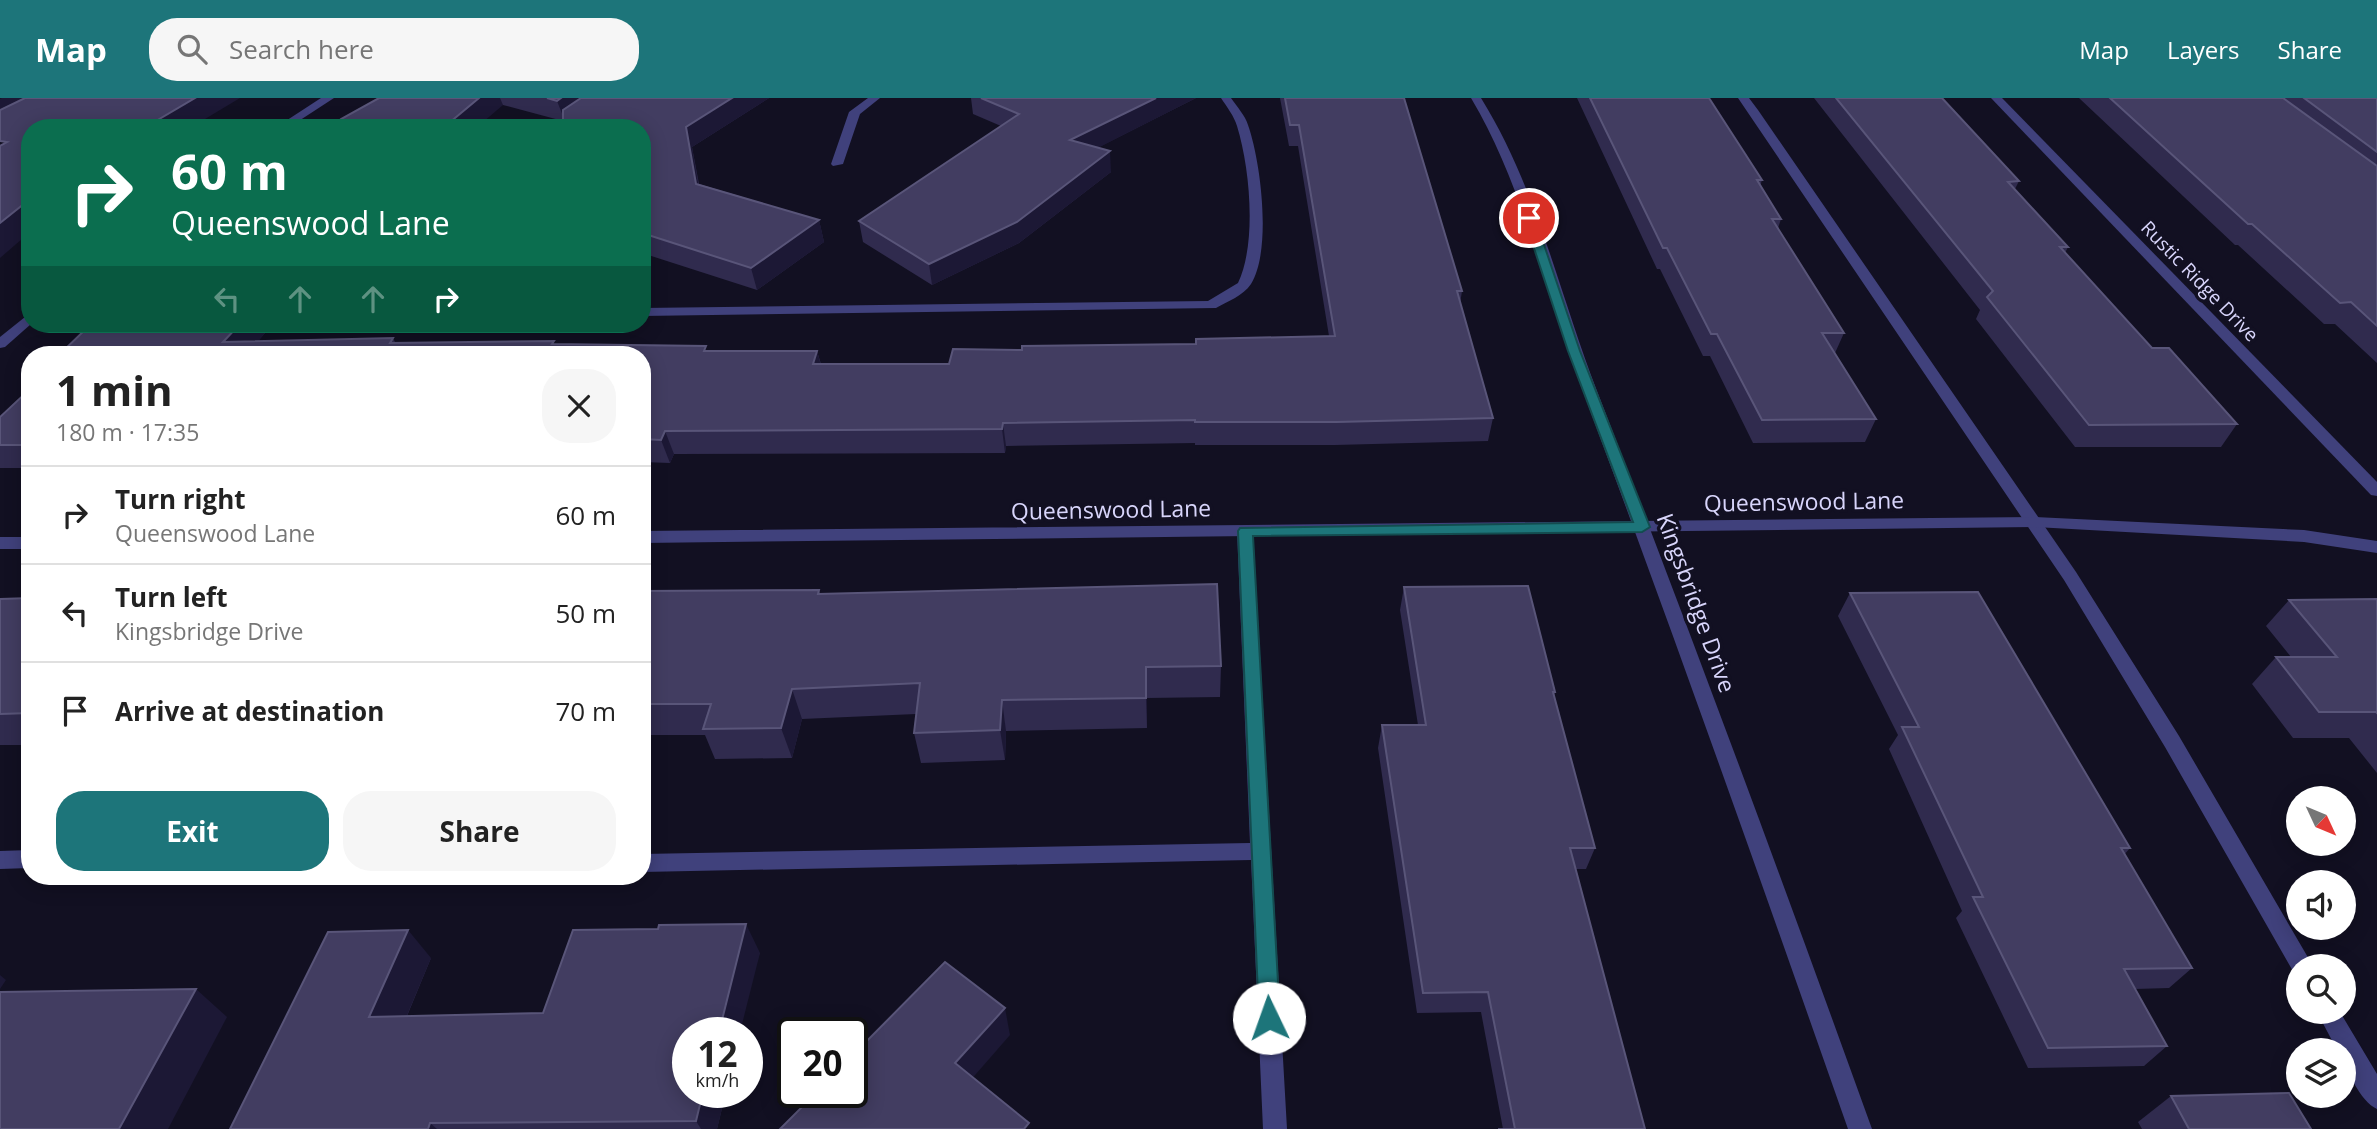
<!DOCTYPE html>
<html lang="en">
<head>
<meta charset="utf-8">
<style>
	body { margin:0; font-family:"Open Sans",sans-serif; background:#f6f6f6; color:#222; height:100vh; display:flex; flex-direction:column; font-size:26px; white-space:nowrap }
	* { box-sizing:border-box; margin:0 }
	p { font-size:23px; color:#767676 }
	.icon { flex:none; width:38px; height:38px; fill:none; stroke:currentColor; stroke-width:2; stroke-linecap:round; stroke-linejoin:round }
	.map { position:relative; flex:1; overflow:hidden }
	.side { position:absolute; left:21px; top:248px; width:630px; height:539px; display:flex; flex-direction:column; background:#fff; border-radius:28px; box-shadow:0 4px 18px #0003 }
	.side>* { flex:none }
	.guide { position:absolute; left:21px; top:21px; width:630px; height:214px; border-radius:28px; box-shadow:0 4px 18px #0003; background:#0b6e4f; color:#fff; overflow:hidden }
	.needle { width:46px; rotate:134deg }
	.tools { position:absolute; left:2286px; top:688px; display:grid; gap:14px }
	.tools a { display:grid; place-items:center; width:70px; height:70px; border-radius:50%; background:#fff; box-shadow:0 4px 18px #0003; font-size:35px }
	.speed { position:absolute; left:672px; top:919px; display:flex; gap:14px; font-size:35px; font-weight:700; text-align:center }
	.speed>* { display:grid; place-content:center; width:91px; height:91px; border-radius:50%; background:#fff; box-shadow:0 4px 18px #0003; line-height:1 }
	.speed small { font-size:18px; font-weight:400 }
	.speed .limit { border:4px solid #111; border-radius:10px; background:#fff; color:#111 }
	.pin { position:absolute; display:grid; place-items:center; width:60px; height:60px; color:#fff; margin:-30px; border:4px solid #fff; border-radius:50%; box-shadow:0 2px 7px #0007 }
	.me { position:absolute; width:77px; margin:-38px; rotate:357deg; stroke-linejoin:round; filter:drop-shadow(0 0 5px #0008) }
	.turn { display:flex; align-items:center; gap:24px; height:147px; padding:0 35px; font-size:32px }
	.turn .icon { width:91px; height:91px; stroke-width:2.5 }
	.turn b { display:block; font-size:49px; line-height:60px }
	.lanes { display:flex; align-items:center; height:66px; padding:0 35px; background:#0003; justify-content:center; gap:35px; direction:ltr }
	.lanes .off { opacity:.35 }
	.round { display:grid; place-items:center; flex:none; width:74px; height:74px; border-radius:28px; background:#f6f6f6 }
	.summary { display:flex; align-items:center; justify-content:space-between; height:119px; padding:0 35px }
	h1 { font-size:42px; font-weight:700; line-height:52px }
	.cta { display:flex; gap:14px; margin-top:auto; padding:14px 35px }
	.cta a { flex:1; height:80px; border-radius:28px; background:#1d757a; color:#fff; font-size:28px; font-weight:700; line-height:80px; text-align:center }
	.cta a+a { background:#f6f6f6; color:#222 }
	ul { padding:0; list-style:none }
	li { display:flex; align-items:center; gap:21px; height:98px; padding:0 35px; border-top:2px solid #e0e0e0 }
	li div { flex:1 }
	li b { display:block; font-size:26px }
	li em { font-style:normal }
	header { display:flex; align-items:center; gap:42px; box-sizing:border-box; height:98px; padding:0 35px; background:#1d757a; color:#fff }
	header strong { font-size:33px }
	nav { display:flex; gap:38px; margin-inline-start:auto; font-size:24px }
	.search { width:490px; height:63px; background:#f6f6f6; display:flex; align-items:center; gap:18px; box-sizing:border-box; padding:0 24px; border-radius:28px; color:#767676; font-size:26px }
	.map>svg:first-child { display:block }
</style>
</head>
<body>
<header>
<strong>Map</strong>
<div class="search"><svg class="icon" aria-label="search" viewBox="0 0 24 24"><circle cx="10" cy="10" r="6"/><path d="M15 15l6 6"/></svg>Search here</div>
<nav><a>Map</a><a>Layers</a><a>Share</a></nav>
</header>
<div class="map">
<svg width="2377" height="1031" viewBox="0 0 2377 1031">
	<rect width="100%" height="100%" fill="#121022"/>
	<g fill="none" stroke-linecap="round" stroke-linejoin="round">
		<g fill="#40417c" fill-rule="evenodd">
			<path d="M 1221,0 L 1231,0 C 1237,9 1245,17 1248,27 C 1261,64 1272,152 1251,186 C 1243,198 1228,203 1216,210 L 642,218 L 642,210 L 1208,203 L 1238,185 C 1257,145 1250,70 1237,28 C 1234,18 1227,9 1221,0 Z"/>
			<path d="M 1738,0 L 1749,0 L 1758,12 L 2076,474 L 2179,638 L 2313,868 L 2298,868 L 2298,876 L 2294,875 L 2165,649 L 2064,482 Z"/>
			<path d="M 1245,427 L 1253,433 L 1287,1031 L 1263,1031 L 1251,762 L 642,774 L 642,756 L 1250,745 L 1237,433 Z"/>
			<path d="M 30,752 L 30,770 L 0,771 L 0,753 Z"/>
			<path d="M 2317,914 L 2340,914 L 2377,976 L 2377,1011 C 2361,1004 2343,969 2343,952 L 2337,952 Z"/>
		</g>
		<g fill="#40417c" fill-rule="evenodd">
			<path d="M 321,0 L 334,0 L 288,30 L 275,30 Z"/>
			<path d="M 868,0 L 880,0 L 860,16 L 843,66 L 833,68 L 831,66 L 849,14 Z"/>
			<path d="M 1991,0 L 2002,0 L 2377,384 L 2377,398 L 2371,397 Z"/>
			<path d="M 30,215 L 31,226 L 5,249 L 0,250 L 0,239 Z"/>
			<path d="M 2035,419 L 2304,432 L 2377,443 L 2377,455 L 2304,444 L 2035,429 L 642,445 L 642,433 Z"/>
			<rect x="0" y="439" width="30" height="12"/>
		</g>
		<path fill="#40417c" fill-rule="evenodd" d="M 1471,0 L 1481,0 C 1537,90 1559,195 1597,293 C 1692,538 1783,784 1872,1031 L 1848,1031 C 1761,783 1673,534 1581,288 C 1544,192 1524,89 1471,0 Z"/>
	</g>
	<g fill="#302b4e">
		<path d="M 379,0 L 769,0 L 692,49 L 699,86 L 819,122 L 824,144 L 757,192 L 642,155 L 642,30 L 563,23 L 503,7 Z"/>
		<path d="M 971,0 L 1196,0 L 1097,50 L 1111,74 L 1019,145 L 932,187 L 863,144 L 859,123 L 1001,28 L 973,16 Z"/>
		<path d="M 1280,0 L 1404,0 L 1462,193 L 1460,206 L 1493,320 L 1488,343 L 1335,347 L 1195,347 L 1195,345 L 1006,348 L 1005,355 L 674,356 L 670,365 L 642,364 L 642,257 L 59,257 L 91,226 L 273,226 L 258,243 L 393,240 L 395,244 L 555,246 L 708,253 L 817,253 L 821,266 L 949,266 L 1022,252 L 1196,246 L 1329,238 L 1298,48 L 1289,48 Z"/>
		<path d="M 1577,0 L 1709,0 L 1762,82 L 1760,88 L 1781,121 L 1778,130 L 1844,235 L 1835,255 L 1876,321 L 1865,344 L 1753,345 L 1710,258 L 1703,258 L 1660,171 L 1657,171 Z"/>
		<path d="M 1814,0 L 1942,0 L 2019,83 L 2015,91 L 2068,149 L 2065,155 L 2152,250 L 2237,326 L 2221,349 L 2075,349 L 1976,221 L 1980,212 Z"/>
		<path d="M 2079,0 L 2377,0 L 2377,265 L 2335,226 L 2324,226 L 2238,147 L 2235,147 Z"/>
		<path d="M 30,291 L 30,370 L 0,370 L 0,319 Z"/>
		<path d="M 1404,489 L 1555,594 L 1554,598 L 1595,750 L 1586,771 L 1576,771 L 1645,1031 L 1503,1031 L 1481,914 L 1417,915 L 1378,650 L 1382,627 L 1418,627 L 1400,512 Z"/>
		<path d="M 819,492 L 820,496 L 1221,568 L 1220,599 L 1147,600 L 1147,630 L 1006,633 L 1005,662 L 921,665 L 914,635 L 916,616 L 802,621 L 792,660 L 715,661 L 705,637 L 642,637 L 642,493 Z"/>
		<path d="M 1850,495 L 2130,750 L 2124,757 L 2192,870 L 2169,890 L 2135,891 L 2167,948 L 2144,968 L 2028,970 L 1956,820 L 1962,813 L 1889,651 L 1898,637 L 1838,518 Z"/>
		<path d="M 30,500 L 30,647 L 0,647 L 0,501 Z"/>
		<path d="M 2377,501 L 2377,675 L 2349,640 L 2293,640 L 2252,586 L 2276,559 L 2291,559 L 2266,528 L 2289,502 Z"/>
		<path d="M 760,855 L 688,994 L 726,994 L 717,1031 L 230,1031 L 431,860 L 407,918 L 543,915 Z"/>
		<path d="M 2171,998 L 2311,1031 L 2142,1031 L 2138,1024 Z"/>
	</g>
	<g fill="#1c1835">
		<path d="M 2,0 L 53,0 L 0,28 L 0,1 Z"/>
		<path d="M 195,0 L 240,0 L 190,30 L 144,30 Z"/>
		<path d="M 479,0 L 500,0 L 503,7 L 476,30 L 443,30 Z"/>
		<path d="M 561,0 L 596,0 L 565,23 L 557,3 Z"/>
		<path d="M 732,0 L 769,0 L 692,49 L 702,107 L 696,86 L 686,29 Z"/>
		<path d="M 1156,0 L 1196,0 L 1072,63 L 1070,42 Z"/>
		<path d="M 1110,53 L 1111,74 L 1019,145 L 932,187 L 929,166 Z"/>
		<path d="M 30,101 L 30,134 L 0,160 L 0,125 Z"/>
		<path d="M 819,122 L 824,144 L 757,192 L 751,170 Z"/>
		<path d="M 240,226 L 273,226 L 246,257 L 223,244 Z"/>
		<path d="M 817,253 L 823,275 L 813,266 Z"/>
		<path d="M 1003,325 L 1006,348 L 1005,355 L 1002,331 Z"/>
		<path d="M 665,333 L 674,356 L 670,365 L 661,342 Z"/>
		<path d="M 1146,569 L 1147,600 L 1147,630 L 1146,600 Z"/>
		<path d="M 792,591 L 802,621 L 792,660 L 781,630 Z"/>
		<path d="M 1002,602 L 1006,633 L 1005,662 L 1000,632 Z"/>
		<path d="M 746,826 L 760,855 L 740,934 L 719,934 Z"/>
		<path d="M 408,832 L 431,860 L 395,946 L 369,919 Z"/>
		<path d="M 0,877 L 6,882 L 0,891 Z"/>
		<path d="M 196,891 L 227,919 L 168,1031 L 119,1031 Z"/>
		<path d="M 1005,910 L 1010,937 L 962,992 L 955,965 Z"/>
		<path d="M 703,994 L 726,994 L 717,1031 L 701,1031 L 696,1023 Z"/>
		<path d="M 430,1025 L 437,1031 L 428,1031 Z"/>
	</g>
	<g fill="#423d61" stroke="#595579" stroke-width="2">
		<path d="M 25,0 L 195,0 L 144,30 L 30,30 L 30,101 L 0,125 L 0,48 L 7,44 L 0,43 L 0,12 Z"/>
		<path d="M 379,0 L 479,0 L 443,30 L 330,30 L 341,21 Z"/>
		<path d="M 547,0 L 561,0 L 557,3 Z"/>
		<path d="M 581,0 L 732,0 L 686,29 L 696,86 L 819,122 L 751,170 L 642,135 L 642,30 L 563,30 L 563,12 Z"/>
		<path d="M 981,0 L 1156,0 L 1070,42 L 1110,53 L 1017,124 L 929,166 L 859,123 L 1019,16 Z"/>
		<path d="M 1285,0 L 1404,0 L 1462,193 L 1457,193 L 1493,320 L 1337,324 L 1195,324 L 1195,322 L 1003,325 L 1002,331 L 665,333 L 661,342 L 642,341 L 642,257 L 59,257 L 91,226 L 240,226 L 223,244 L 393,240 L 390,245 L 554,243 L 552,246 L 706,248 L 704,253 L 817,253 L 813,266 L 949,266 L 953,251 L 1022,252 L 1022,248 L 1196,246 L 1196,241 L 1335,238 L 1299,27 L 1290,27 Z"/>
		<path d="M 1590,0 L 1709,0 L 1762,82 L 1757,82 L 1781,121 L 1772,121 L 1844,235 L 1822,235 L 1876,321 L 1762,322 L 1717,236 L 1711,236 L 1667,150 L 1663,150 Z"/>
		<path d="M 1836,0 L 1942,0 L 2019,83 L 2008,84 L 2068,149 L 2060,149 L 2152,250 L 2169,250 L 2237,326 L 2089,327 L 1987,199 L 1993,193 Z"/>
		<path d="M 2110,0 L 2283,0 L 2377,68 L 2377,228 L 2351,204 L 2340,205 L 2252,126 L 2248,126 Z"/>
		<path d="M 2304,0 L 2377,0 L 2377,54 Z"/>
		<path d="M 30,291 L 30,347 L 0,347 L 0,319 Z"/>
		<path d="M 1217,486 L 1221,568 L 1146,569 L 1146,600 L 1002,602 L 1000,632 L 914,635 L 920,585 L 792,591 L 781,630 L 703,631 L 711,606 L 642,606 L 642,493 L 819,492 L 818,496 Z"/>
		<path d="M 1528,488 L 1555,594 L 1553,594 L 1595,750 L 1570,750 L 1645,1031 L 1498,1031 L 1515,1031 L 1488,894 L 1423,895 L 1382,627 L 1426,627 L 1404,489 Z"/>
		<path d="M 1978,494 L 2130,750 L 2121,750 L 2192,870 L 2124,871 L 2167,948 L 2048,950 L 1973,799 L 1983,799 L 1902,629 L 1919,629 L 1850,495 Z"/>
		<path d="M 30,500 L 30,615 L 0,616 L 0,501 Z"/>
		<path d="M 2377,501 L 2377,615 L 2376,614 L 2319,614 L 2276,559 L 2337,559 L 2289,502 Z"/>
		<path d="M 746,826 L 719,934 L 688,934 L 688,994 L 703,994 L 696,1023 L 430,1025 L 428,1031 L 230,1031 L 328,834 L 408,832 L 369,919 L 543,915 L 573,832 L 658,831 L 659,827 Z"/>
		<path d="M 945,864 L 1005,910 L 955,965 L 1029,1025 L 1024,1031 L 780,1031 L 817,994 L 852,994 L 852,958 Z"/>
		<path d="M 196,891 L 119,1031 L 0,1031 L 0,894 Z"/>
		<path d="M 2289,995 L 2311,1031 L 2189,1031 L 2171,998 Z"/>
	</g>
	<path fill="#1d757a" stroke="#134c4f" stroke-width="2" d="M 1529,116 L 1535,120 L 1580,253 L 1650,429 L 1642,434 L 1253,438 L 1280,920 L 1277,926 L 1269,929 L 1262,926 L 1259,920 L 1238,433 L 1240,430 L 1633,424 L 1568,253 L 1524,120 Z"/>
	<g text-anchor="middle" stroke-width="7" stroke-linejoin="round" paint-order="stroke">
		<g font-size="19" fill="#d8d5fb" stroke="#121022">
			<text transform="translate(2200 183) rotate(46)" y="7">Rustic Ridge Drive</text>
		</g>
		<g font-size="23" fill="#d8d5fb" stroke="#121022">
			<text transform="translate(1804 404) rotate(-1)" y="8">Queenswood Lane</text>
			<text transform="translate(1111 412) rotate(-1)" y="8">Queenswood Lane</text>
			<text transform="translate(1696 505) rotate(70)" y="8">Kingsbridge Drive</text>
		</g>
	</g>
</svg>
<div class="tools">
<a><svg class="needle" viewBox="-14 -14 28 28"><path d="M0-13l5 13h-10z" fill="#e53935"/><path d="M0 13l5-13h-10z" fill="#767676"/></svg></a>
<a><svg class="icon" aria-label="sound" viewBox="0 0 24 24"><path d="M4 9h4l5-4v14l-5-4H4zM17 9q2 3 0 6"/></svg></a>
<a><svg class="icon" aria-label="search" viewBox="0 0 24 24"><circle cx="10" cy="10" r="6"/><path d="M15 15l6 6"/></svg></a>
<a><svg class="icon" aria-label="layers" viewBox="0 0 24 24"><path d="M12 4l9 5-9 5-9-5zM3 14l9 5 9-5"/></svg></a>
</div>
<div class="speed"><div>12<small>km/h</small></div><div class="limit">20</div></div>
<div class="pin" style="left:1529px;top:120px;background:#d93025"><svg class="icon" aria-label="arrive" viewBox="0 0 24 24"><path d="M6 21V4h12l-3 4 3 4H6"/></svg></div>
<svg class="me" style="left:1269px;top:920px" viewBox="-20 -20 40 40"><circle r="19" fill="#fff"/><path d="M0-13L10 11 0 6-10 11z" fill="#1d757a"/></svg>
<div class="guide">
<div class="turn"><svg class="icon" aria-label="right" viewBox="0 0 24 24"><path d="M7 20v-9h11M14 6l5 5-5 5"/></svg><div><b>60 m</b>Queenswood Lane</div></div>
<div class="lanes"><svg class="icon off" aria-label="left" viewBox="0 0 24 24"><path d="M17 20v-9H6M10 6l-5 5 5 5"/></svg><svg class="icon off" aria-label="ahead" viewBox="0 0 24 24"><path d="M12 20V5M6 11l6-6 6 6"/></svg><svg class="icon off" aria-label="ahead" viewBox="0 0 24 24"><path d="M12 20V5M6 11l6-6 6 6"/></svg><svg class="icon" aria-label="right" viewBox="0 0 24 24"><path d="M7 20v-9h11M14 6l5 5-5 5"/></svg></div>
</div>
<section class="side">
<div class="summary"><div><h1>1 min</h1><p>180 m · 17:35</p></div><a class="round"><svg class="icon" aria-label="close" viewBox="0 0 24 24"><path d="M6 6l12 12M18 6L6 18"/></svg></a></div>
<ul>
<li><svg class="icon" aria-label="right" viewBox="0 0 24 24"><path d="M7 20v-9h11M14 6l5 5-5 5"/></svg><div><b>Turn right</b><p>Queenswood Lane</p></div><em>60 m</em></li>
<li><svg class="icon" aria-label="left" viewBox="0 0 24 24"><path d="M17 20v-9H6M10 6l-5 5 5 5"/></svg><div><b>Turn left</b><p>Kingsbridge Drive</p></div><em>50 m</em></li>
<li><svg class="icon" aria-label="arrive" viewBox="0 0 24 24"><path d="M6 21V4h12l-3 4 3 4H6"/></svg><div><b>Arrive at destination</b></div><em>70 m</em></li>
</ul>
<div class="cta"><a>Exit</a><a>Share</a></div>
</section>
</div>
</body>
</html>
